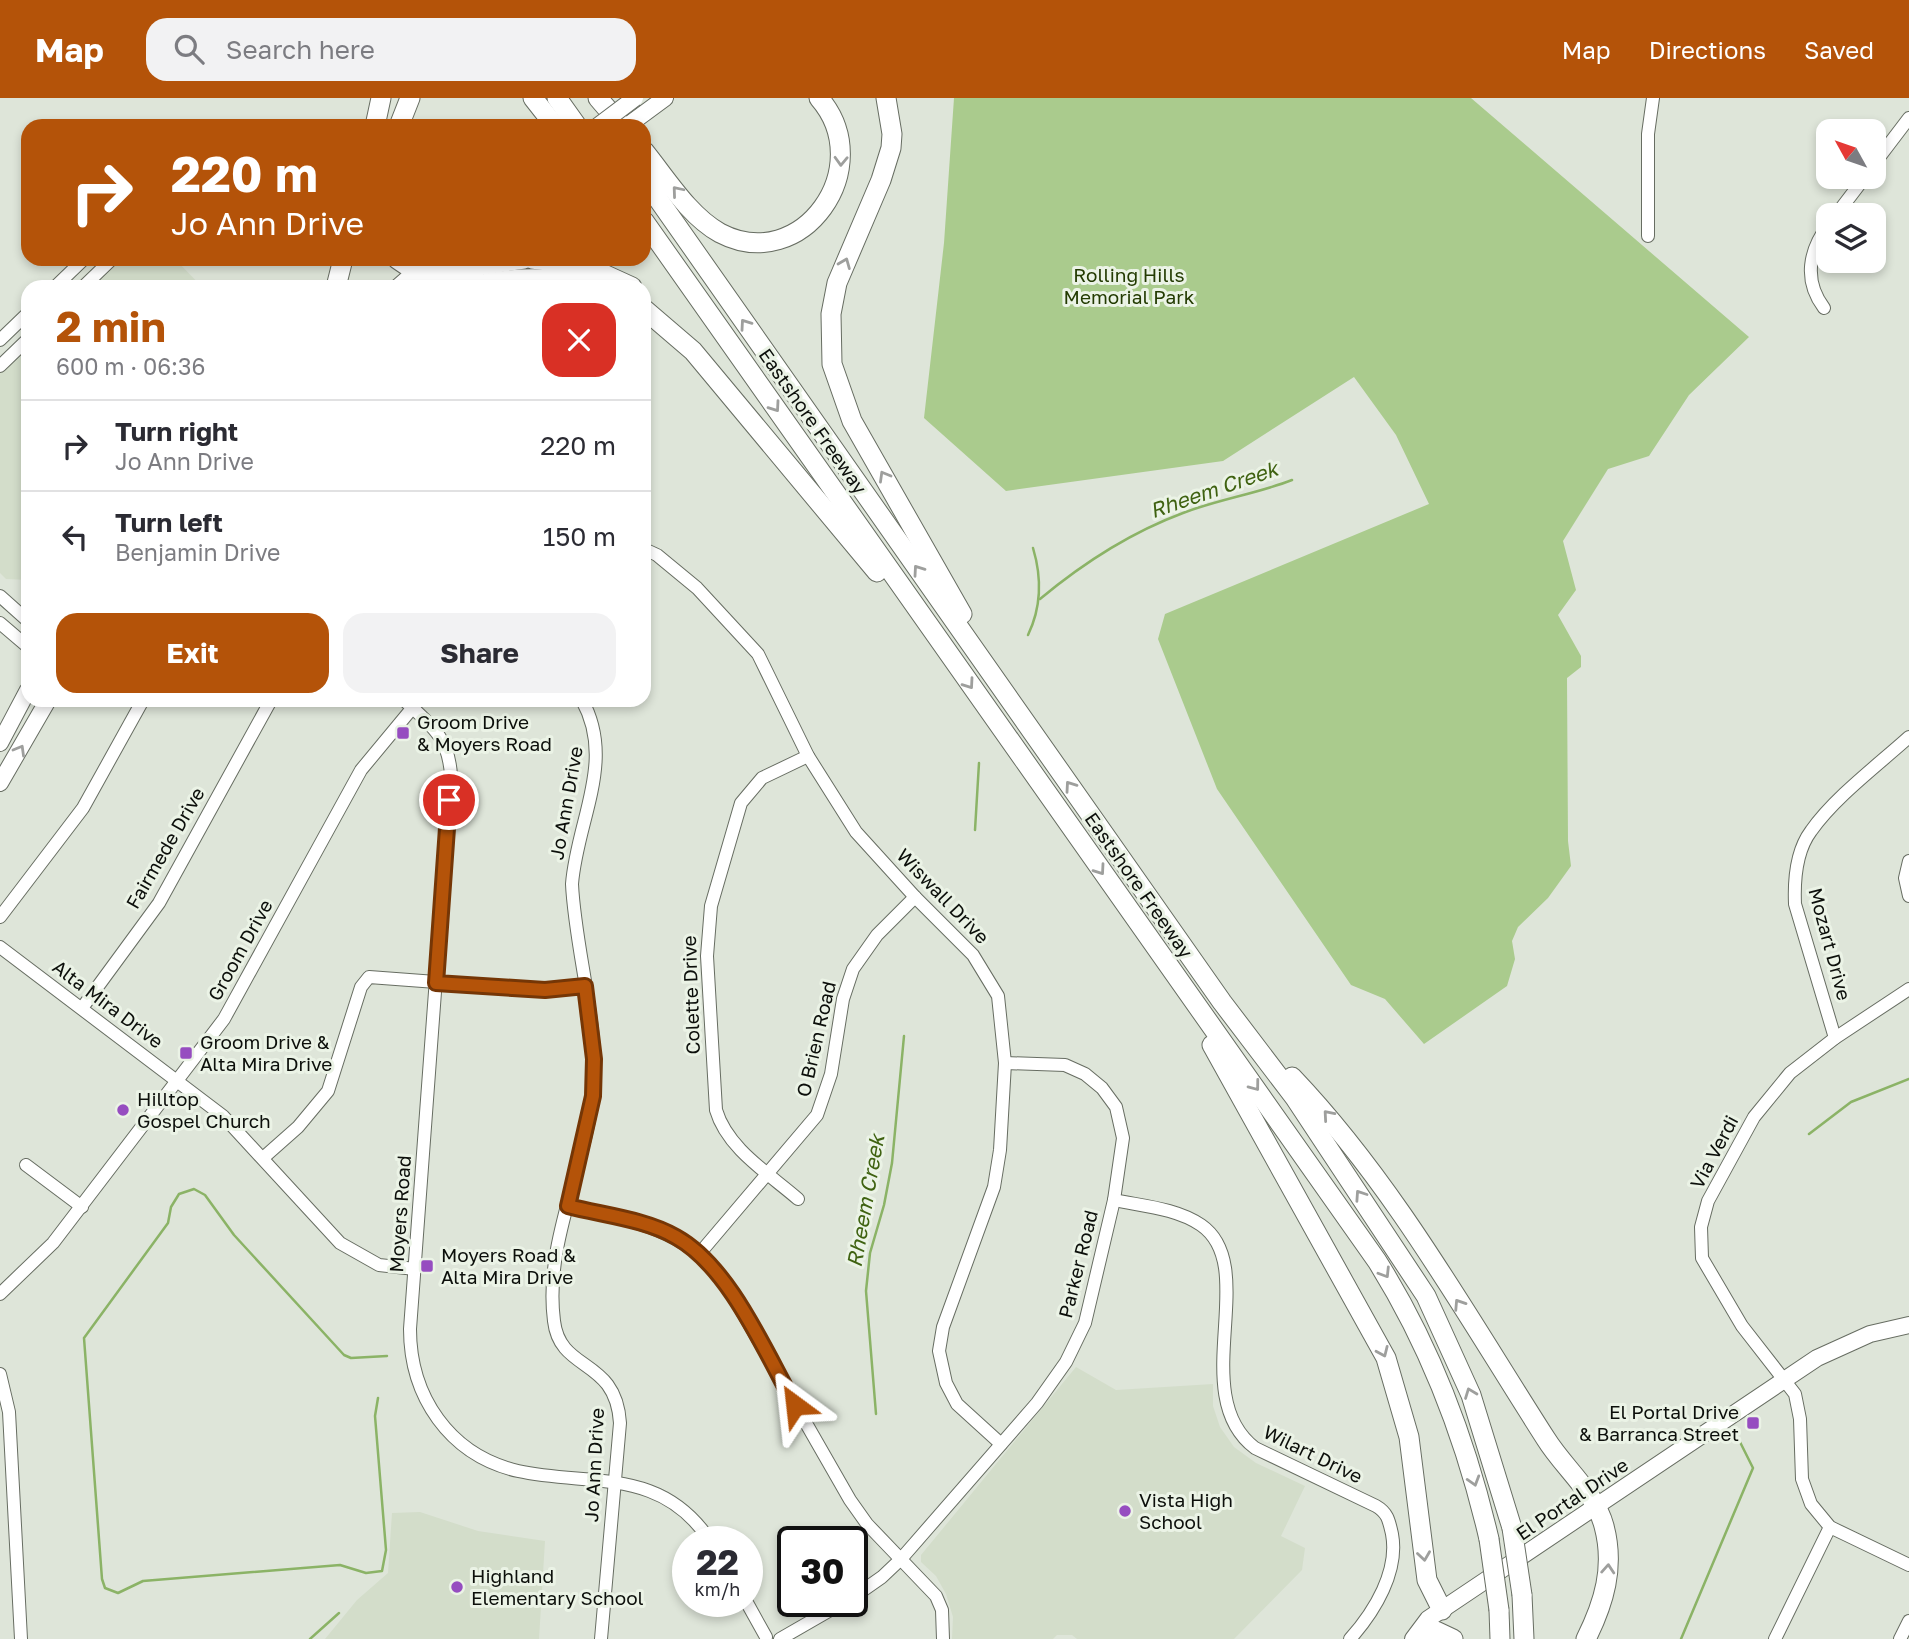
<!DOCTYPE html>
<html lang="en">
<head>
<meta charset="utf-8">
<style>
	body { margin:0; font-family:"Golos Text",sans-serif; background:#f2f2f3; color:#2b2b33; height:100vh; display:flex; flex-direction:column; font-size:26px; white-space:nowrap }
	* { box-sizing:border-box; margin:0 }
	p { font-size:23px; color:#7c7c81 }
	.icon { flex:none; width:38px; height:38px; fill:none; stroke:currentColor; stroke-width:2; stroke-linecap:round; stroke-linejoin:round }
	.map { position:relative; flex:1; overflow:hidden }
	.drawer { position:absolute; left:21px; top:182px; width:630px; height:427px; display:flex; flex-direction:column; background:#fff; border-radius:21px; box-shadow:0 4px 10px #0003 }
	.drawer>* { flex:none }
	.top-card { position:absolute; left:21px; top:21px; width:630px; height:147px; border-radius:21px; box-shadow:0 4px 10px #0003; background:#b45309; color:#fff; overflow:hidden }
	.needle { width:46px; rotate:310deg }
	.controls { position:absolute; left:1816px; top:21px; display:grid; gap:14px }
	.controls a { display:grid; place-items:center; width:70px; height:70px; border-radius:14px; background:#fff; box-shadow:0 4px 10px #0003; font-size:35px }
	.speed { position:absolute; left:672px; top:1428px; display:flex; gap:14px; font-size:35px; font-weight:700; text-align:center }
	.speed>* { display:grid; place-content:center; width:91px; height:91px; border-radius:50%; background:#fff; box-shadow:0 4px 10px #0003; line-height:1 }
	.speed small { font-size:18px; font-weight:400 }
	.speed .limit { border:4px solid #111; border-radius:10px; background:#fff; color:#111 }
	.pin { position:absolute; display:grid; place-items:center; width:60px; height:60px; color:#fff; margin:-30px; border:4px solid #fff; border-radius:50%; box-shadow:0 2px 7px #0007 }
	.me { position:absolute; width:77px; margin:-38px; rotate:330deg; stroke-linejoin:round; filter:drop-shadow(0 0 5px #0008) }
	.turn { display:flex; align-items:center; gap:24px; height:147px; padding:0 35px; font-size:32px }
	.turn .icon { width:91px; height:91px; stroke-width:2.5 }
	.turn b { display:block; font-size:49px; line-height:60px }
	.round { display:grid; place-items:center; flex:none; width:74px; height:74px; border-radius:21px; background:#f2f2f3 }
	.head { display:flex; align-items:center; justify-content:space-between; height:119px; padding:0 35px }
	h1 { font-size:42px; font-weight:700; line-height:52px; color:#b45309 }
	.action { display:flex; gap:14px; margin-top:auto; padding:14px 35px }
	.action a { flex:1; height:80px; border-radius:21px; background:#b45309; color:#fff; font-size:28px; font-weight:700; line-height:80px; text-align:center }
	.action a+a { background:#f2f2f3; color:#2b2b33 }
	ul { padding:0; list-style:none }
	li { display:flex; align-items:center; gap:21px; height:91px; padding:0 35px; border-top:2px solid #e1e1e2 }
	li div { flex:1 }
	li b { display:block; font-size:26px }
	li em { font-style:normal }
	header { display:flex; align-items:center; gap:42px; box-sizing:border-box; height:98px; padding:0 35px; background:#b45309; color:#fff }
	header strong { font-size:33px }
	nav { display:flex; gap:38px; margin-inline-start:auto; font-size:24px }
	.search { width:490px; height:63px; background:#f2f2f3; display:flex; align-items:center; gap:18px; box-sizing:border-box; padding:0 24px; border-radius:21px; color:#7c7c81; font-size:26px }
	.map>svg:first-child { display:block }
</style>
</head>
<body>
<header>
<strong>Map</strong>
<div class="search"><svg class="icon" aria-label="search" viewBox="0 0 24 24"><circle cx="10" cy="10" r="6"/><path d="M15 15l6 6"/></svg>Search here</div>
<nav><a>Map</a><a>Directions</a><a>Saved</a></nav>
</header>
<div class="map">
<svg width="1909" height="1541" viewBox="0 0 1909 1541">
	<rect width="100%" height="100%" fill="#dee5d9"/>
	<g fill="#d3ddca">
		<path d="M 113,161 L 175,161 L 202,189 L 84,189 Z"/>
		<path d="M 28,243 L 28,482 L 6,481 L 0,475 L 0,270 Z"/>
		<path d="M 1076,1269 L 1116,1292 L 1213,1286 L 1213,1308 L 1220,1329 L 1234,1349 L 1256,1365 L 1305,1388 L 1281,1438 L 1305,1450 L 1302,1472 L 1234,1541 L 1077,1541 L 1072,1537 L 1057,1537 L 1053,1541 L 952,1541 L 953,1519 L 946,1496 L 936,1478 L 921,1464 L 921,1457 Z"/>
		<path d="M 420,1414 L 478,1433 L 545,1443 L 539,1541 L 325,1541 L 357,1502 L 388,1475 L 392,1415 Z"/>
	</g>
	<path fill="#aacb8d" d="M 954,0 L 1471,0 L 1749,239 L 1689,297 L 1649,358 L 1608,371 L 1563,443 L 1576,492 L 1558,517 L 1581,558 L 1581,569 L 1567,580 L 1568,743 L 1571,768 L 1548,800 L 1518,829 L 1512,843 L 1515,861 L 1507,888 L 1424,946 L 1385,901 L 1351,887 L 1217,691 L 1158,541 L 1165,516 L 1429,406 L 1396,337 L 1354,279 L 1223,363 L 1006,393 L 924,320 L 944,145 Z"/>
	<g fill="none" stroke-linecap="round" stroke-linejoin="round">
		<g stroke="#8bb366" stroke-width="2.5">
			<path d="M 1040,501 C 1082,466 1132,434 1183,415 C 1219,401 1256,396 1292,382"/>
			<path d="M 1028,537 C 1042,508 1042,480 1033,450"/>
			<path d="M 975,732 L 979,665"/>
			<path d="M 1809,1036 L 1851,1004 L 1909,981"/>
			<path d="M 378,1300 L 375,1318 L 386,1452 L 382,1473 L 366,1475 L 340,1467 L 143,1483 L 118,1495 L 105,1490 L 102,1481 L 84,1240 L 168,1125 L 171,1109 L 179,1096 L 194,1091 L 205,1097 L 234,1137 L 344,1257 L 351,1260 L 387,1258"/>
			<path d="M 876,1316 L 866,1193 L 870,1155 L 884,1107 L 892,1065 L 904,938"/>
			<path d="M 310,1541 L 339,1515"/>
			<path d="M 1681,1541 L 1753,1370 L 1739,1342"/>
		</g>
		<defs>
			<g id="minor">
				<path d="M 1874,66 L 1909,20"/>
				<path d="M 1836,117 L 1865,79"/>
				<path d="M 1648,138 L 1648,36 L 1653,0"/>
				<path d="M 55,189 L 84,161"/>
				<path d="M 83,189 L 112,161"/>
				<path d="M 1824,210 C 1803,182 1809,152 1829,126"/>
				<path d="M 0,242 L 28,215"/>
				<path d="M 0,268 L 28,241"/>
				<path d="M 644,451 L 657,457 L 697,490 L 758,556 L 808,658 L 856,734 L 915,799 L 973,857 L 998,898 L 1005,965 L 1000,1052 L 994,1089 L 943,1229 L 939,1253 L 946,1285 L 957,1306 L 1001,1346"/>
				<path d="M 0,498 L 28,523"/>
				<path d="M 0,525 L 28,549"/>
				<path d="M 404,602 C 431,627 449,639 451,678 L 410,1231 C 410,1298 449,1357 518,1373 C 592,1389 661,1368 711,1444"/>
				<path d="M 582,602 C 616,663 577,722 572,786 C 575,852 601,934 593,998 C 584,1072 544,1147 554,1223 C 560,1275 616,1259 620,1325 L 601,1541"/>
				<path d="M 1909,763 L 1905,780 L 1909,798"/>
				<path d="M 0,819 L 83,710 L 143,602"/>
				<path d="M 0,849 L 223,1018 L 340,1145 L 379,1167 L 415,1171"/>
				<path d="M 1909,891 L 1835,940 L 1790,975 L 1754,1019 L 1708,1103 L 1701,1129 L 1702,1160 L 1742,1228 L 1795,1296 L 1800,1321 L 1802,1381 L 1811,1406 L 1830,1429 L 1909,1467"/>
				<path d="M 82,910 L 159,805 L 271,602"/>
				<path d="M 1835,940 L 1795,806 C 1794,782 1796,753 1811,733 C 1835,699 1878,667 1909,639"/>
				<path d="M 263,1060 L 298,1029 L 328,993 L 361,889 L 369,879 L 545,892 L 585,888"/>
				<path d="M 26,1067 L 82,1109"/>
				<path d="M 798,1101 C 768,1075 727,1050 716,1012 L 707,858 L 711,808 L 741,705 L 762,680 L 808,658"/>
				<path d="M 1114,1102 C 1142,1108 1176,1110 1201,1127 C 1262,1169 1185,1297 1255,1350 L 1376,1408 C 1388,1415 1389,1423 1392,1436 C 1399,1473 1375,1513 1350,1541"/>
				<path d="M 568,1108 C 632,1124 680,1128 724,1182 L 850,1402 L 867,1426 L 936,1498 L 942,1512 L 943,1541"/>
				<path d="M 700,1155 L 817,1017 L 831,976 L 843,901 L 853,871 L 877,837 L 915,799"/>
				<path d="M 0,1196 L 53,1145 L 224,921 L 361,672 L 419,602"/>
				<path d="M 0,1276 L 9,1314 L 21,1541"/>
				<path d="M 852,1500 L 882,1479 L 901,1461 L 1037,1305 L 1066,1264 L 1085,1225 L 1114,1102 L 1123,1040 L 1116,1009 L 1102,990 L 1085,976 L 1065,967 L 1005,965"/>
				<path d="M 746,1503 L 766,1539"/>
				<path d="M 780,1541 L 846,1503"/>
				<path d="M 1775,1541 L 1830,1429"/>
				<path d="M 1900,1541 L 1909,1523"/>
			</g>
			<g id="major">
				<path d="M 627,28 L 665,0"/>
				<path d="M 417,175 L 431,173 L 448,161"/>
				<path d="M 398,189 L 414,175 L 422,161"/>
				<path d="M 0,645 L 28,592"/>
				<path d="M 0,685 L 48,602"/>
				<path d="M 1413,1541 L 1428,1521 L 1817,1260 L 1870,1236 L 1909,1227"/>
			</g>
			<g id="highway">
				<path d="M 533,0 L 555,28"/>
				<path d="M 557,0 L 577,28"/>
				<path d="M 598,0 L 622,28"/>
				<path d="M 886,0 L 892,36 L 891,50 L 881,82 L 837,185 L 831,216 L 832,266 L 852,323 L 962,516"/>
				<path d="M 375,28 L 381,0"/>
				<path d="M 399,28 L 410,0"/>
				<path d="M 644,53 C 666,80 689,118 720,135 C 802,178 879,69 819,0"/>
				<path d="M 644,81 L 1222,904 L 1295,1000 L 1426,1198 L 1471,1297 L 1512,1430"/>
				<path d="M 644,123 L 1377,1163 C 1431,1249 1466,1342 1489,1441"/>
				<path d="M 397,161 L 428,182 L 483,167 L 524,161"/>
				<path d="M 532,161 L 586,168 L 632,189"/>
				<path d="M 336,189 L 343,161"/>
				<path d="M 469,189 C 512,178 554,178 597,189"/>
				<path d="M 644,211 L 693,253 L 877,474"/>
				<path d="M 1212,947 L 1386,1260 L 1409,1339 L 1427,1482 L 1442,1512"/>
				<path d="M 1292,979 C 1393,1085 1467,1218 1546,1341 C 1564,1370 1595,1394 1604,1428 C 1615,1469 1604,1505 1586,1541"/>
				<path d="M 1522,1497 L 1524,1541"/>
				<path d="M 1499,1512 L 1500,1541"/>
				<path d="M 1423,1541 L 1436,1533 L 1453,1541"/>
			</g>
		</defs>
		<use href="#minor" stroke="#676d62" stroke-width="14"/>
		<use href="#major" stroke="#676d62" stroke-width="18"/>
		<use href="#highway" stroke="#676d62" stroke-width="21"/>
		<use href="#minor" stroke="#fff" stroke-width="12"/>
		<use href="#major" stroke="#fff" stroke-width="16"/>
		<use href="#highway" stroke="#fff" stroke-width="19"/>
		<defs>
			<path id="major-bridge" d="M 598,28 L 635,0"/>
			<g id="highway-bridge">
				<path d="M 1512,1430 L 1522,1497"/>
				<path d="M 1489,1441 L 1499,1512"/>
			</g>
		</defs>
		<use href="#major-bridge" stroke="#676d62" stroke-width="18" stroke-linecap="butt"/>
		<use href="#highway-bridge" stroke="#676d62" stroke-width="21" stroke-linecap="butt"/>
		<use href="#major-bridge" stroke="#fff" stroke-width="16"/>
		<use href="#highway-bridge" stroke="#fff" stroke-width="19"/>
	</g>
	<defs><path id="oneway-chevron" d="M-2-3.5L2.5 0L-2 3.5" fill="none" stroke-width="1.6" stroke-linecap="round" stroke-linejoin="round" transform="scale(1.75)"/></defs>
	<g stroke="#9e9f9d">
		<use href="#oneway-chevron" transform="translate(841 63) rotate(92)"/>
		<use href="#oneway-chevron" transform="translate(677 93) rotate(-130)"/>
		<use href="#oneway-chevron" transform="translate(845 165) rotate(-68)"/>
		<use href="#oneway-chevron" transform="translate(745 226) rotate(-125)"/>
		<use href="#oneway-chevron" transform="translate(775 309) rotate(55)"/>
		<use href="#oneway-chevron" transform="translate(884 378) rotate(-120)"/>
		<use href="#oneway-chevron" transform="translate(918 472) rotate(-125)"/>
		<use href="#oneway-chevron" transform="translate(969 586) rotate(55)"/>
		<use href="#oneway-chevron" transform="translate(20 652) rotate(-60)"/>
		<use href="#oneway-chevron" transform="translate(1070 688) rotate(-125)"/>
		<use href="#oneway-chevron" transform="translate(1100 772) rotate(55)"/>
		<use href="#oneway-chevron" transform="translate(1255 988) rotate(53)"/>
		<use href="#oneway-chevron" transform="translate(1328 1017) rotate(-131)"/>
		<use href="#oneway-chevron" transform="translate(1360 1097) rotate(-124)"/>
		<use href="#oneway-chevron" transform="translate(1385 1175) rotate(58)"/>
		<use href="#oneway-chevron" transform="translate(1459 1206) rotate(-123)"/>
		<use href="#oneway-chevron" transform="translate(1383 1254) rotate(66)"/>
		<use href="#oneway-chevron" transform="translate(1470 1295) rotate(-111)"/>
		<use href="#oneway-chevron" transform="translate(1474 1383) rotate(73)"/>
		<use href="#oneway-chevron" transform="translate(1424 1458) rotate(82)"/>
		<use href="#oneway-chevron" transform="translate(1608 1471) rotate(-86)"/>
	</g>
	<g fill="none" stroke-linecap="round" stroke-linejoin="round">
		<defs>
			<path id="route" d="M 449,702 L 436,885 L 545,892 L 585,888 L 594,961 L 593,998 L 568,1108 C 602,1117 645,1121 676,1139 C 730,1169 765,1254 795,1307"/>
		</defs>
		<use href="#route" stroke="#753606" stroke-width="18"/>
		<use href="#route" stroke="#b45309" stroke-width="12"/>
	</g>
	<g fill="#964dc0" stroke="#ebf3e6" stroke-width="2.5">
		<rect x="396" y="628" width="14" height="14" rx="3.5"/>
		<rect x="179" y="948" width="14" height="14" rx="3.5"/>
		<circle cx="123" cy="1012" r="7"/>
		<rect x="420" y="1161" width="14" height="14" rx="3.5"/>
		<rect x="1746" y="1318" width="14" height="14" rx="3.5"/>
		<circle cx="1125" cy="1413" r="7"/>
		<circle cx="457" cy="1489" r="7"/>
	</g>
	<g text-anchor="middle" stroke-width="6" stroke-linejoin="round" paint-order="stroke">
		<g font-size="19" fill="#233b02" stroke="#ebf3e6">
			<text x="1129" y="184">Rolling Hills<tspan x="1129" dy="22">Memorial Park</tspan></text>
		</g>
		<g font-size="19" fill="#0c0f0b" stroke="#ebf3e6">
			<text transform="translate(813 323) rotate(55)" y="7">Eastshore Freeway</text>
			<text transform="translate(566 705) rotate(-80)" y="7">Jo Ann Drive</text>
			<text transform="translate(165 750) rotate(-60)" y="7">Fairmede Drive</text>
			<text transform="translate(1139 787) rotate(55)" y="7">Eastshore Freeway</text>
			<text transform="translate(943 798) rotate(46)" y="7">Wiswall Drive</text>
			<text transform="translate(1830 846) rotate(75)" y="7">Mozart Drive</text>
			<text transform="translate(240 852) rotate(-61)" y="7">Groom Drive</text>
			<text transform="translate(691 897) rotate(-92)" y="7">Colette Drive</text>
			<text transform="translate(108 906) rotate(37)" y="7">Alta Mira Drive</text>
			<text transform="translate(816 941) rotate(-77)" y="7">O Brien Road</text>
			<text transform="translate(1714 1054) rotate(-62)" y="7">Via Verdi</text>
			<text transform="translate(400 1116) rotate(-86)" y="7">Moyers Road</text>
			<text transform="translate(1078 1166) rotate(-76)" y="7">Parker Road</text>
			<text transform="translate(1313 1356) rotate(26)" y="7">Wilart Drive</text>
			<text transform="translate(594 1367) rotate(-87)" y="7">Jo Ann Drive</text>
			<text transform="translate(1572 1401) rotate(-34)" y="7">El Portal Drive</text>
		</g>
		<g font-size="19" fill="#0c0f0b" stroke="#ebf3e6" text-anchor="start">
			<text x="417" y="631">Groom Drive<tspan x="417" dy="22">&amp; Moyers Road</tspan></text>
			<text x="200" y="951">Groom Drive &amp;<tspan x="200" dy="22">Alta Mira Drive</tspan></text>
			<text x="137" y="1008">Hilltop<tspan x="137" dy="22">Gospel Church</tspan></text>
			<text x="441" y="1164">Moyers Road &amp;<tspan x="441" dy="22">Alta Mira Drive</tspan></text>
			<text x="1739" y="1321" text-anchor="end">El Portal Drive<tspan x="1739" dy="22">&amp; Barranca Street</tspan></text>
			<text x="1139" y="1409">Vista High<tspan x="1139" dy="22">School</tspan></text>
			<text x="471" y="1485">Highland<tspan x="471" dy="22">Elementary School</tspan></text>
		</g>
		<g font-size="21" font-style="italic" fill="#3f6211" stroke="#ebf3e6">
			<text transform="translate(1214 392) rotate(-19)" y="7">Rheem Creek</text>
			<text transform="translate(866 1103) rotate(-80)" y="7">Rheem Creek</text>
		</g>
	</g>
</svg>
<div class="controls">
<a><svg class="needle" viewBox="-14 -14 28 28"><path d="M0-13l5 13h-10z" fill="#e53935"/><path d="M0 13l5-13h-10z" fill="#7c7c81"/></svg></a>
<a><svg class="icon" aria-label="layers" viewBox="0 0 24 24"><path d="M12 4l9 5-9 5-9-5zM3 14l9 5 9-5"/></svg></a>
</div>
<div class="speed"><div>22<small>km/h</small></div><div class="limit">30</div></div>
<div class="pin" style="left:449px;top:702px;background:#d93025"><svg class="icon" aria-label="arrive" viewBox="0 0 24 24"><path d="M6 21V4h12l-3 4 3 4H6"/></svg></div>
<svg class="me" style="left:795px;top:1307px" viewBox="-20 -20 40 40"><path d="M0-17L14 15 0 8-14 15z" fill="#b45309" stroke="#fff" stroke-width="4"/></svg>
<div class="top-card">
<div class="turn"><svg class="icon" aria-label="right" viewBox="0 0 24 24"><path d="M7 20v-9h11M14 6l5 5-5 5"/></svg><div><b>220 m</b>Jo Ann Drive</div></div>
</div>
<section class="drawer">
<div class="head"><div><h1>2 min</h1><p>600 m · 06:36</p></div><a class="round" style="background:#d93025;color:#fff"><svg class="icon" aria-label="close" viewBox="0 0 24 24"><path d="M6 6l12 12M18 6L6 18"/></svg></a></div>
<ul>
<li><svg class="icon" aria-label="right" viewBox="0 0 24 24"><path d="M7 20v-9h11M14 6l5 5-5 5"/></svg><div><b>Turn right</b><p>Jo Ann Drive</p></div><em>220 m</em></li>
<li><svg class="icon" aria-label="left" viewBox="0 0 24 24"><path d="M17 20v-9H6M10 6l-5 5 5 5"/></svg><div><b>Turn left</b><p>Benjamin Drive</p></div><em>150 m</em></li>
</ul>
<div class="action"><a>Exit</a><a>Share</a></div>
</section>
</div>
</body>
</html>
